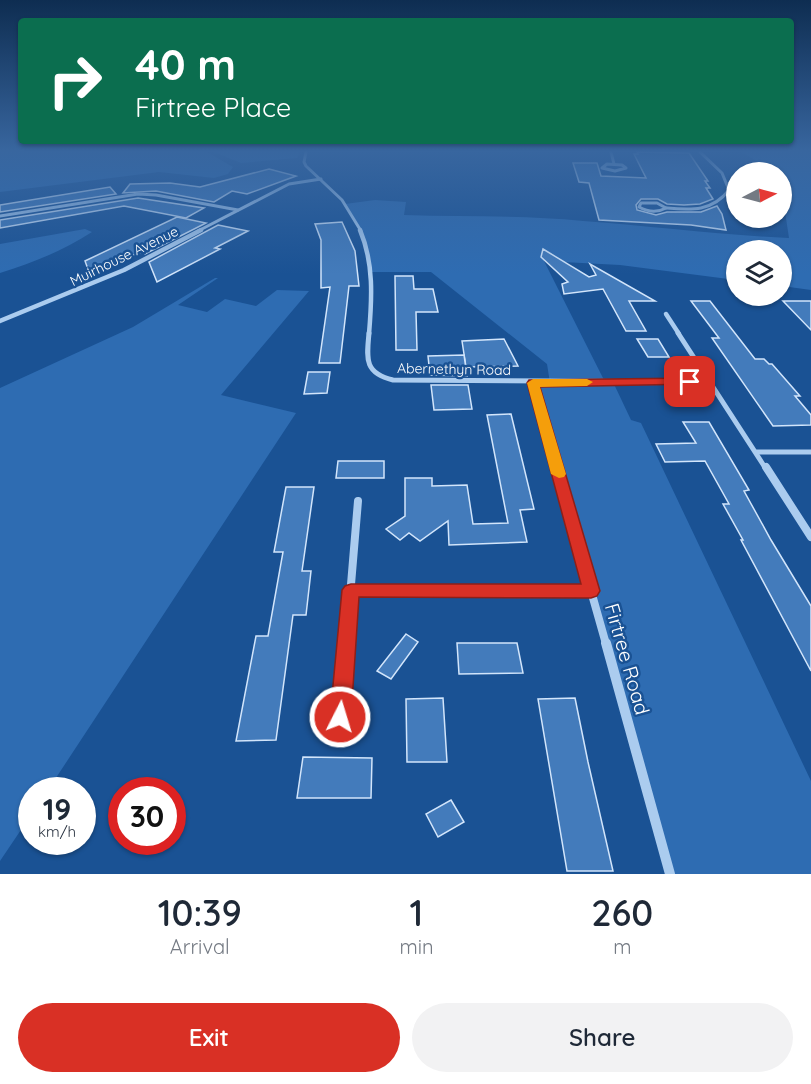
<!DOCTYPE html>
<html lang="en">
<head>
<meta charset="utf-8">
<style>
	body { margin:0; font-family:Quicksand,sans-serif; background:#f2f2f3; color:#1f2937; height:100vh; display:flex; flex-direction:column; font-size:22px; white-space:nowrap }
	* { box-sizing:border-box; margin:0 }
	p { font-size:20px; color:#747a83 }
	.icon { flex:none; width:33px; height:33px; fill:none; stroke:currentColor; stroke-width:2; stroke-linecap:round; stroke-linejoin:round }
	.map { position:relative; height:874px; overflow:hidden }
	.side { display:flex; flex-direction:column; background:#fff; flex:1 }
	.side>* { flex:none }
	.top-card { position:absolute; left:18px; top:18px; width:776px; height:126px; border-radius:6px; box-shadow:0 2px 4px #0004; background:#0b6e4f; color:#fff; overflow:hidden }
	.needle { width:39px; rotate:84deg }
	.buttons { position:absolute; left:726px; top:162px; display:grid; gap:12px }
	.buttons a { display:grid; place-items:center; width:66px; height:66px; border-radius:50%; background:#fff; box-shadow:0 2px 4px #0004; font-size:30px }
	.speed { position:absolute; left:18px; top:777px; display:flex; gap:12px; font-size:30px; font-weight:700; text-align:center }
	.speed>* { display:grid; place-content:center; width:78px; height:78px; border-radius:50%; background:#fff; box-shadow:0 2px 4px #0004; line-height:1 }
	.speed small { font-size:15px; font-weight:400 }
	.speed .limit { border:9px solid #d22; background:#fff; color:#111 }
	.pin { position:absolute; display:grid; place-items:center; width:51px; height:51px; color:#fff; margin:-26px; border-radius:12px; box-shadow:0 3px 9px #0006 }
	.me { position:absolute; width:66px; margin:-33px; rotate:5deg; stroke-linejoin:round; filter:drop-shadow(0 0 4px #0008) }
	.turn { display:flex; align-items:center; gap:21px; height:126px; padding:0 18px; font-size:27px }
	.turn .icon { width:78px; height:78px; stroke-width:2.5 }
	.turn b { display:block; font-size:42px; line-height:51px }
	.eta { display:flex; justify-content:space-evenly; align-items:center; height:102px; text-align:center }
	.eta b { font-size:36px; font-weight:600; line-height:42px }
	.primary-button { display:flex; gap:12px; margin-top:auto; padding:12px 18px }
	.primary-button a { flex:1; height:69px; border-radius:36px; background:#d93025; color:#fff; font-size:24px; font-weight:600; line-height:69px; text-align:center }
	.primary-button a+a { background:#f2f2f3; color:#1f2937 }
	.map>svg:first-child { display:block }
</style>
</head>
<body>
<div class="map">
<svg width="811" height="874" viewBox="0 0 811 874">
	<rect width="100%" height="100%" fill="#1a5294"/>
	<g fill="#2e6cb2">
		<path d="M 0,152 L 207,152 L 233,167 L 228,174 L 214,178 L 159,172 L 0,192 Z"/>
		<path d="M 214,152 L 300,152 L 297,158 L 241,163 Z"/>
		<path d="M 742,152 L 811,152 L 811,290 L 782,286 L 782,250 L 736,250 L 736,280 L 620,265 L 544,261 L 605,382 L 613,382 L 631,420 L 641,423 L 811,781 L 811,874 L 670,874 L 533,383 L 550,383 L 547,364 L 431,272 L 372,272 L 366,241 L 345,204 L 375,200 L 406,202 L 404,215 C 464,217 523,215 583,221 C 652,226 720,235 789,238 L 782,192 L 782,172 L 774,172 Z"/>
		<path d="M 85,229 L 92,232 C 63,251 32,263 0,273 L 0,244 Z"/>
		<path d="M 215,278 L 218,278 L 178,305 L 207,312 L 225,299 L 256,306 L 277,290 L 309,291 L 221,395 L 296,413 L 48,790 L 32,790 L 31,815 L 0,861 L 0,388 L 133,327 Z"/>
	</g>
	<g fill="#437bbb" stroke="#d2e5fb" stroke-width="1.5">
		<path d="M 637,152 L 689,153 L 708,181 L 705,181 L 710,188 L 706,188 L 713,199 L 700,204 L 684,205 L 667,204 L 658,199 L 641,199 L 636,205 L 637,210 L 656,215 L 667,212 L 701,212 L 717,206 L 722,214 L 726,230 L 691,225 L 599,220 L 589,183 L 579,182 L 573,163 L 597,163 L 601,176 L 646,178 L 634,154 L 638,154 Z"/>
		<path d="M 269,169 L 296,176 L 247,194 L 232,191 L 214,202 L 156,191 L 123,193 L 130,184 L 170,183 L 200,187 Z"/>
		<path d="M 110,187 L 116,194 L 0,212 L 0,205 Z"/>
		<path d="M 138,198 L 204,208 L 186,218 L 124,206 L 0,228 L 0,220 Z"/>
		<path d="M 177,217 L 206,223 L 145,254 L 144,251 L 89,272 L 85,261 Z"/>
		<path d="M 342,222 L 355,251 L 359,286 L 349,286 L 340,363 L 319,363 L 330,287 L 321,288 L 321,240 L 315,224 Z"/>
		<path d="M 218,225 L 248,231 L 215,248 L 220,249 L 157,282 L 149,262 Z"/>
		<path d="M 543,249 L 589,277 L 596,275 L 590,264 L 655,301 L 629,301 L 646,331 L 626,331 L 603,289 L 564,294 L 562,284 L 568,282 L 541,257 Z"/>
		<path d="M 395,276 L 413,276 L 414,289 L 433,289 L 438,312 L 416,312 L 417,350 L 396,350 Z"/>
		<path d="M 691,301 L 710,301 L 755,359 L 764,359 L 769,364 L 772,364 L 800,396 L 795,396 L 811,415 L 811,425 L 773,426 L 712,338 L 719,338 Z"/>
		<path d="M 783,301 L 811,301 L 811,330 Z"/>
		<path d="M 504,339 L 518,366 L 466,367 L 462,341 Z"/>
		<path d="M 637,339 L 658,339 L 669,357 L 648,357 Z"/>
		<path d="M 464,355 L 467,376 L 430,375 L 428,356 Z"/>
		<path d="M 308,372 L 330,372 L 327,393 L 304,394 Z"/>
		<path d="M 431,385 L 468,385 L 472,409 L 434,410 Z"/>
		<path d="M 511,414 L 534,509 L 520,510 L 527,542 L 449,545 L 448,521 L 420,541 L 409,533 L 400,540 L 386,529 L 405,516 L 405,478 L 432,478 L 432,486 L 467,485 L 473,524 L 508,523 L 487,415 Z"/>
		<path d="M 683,422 L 709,422 L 749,490 L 744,491 L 771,540 L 811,606 L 811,671 L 741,540 L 743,540 L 723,504 L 729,504 L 705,461 L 665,462 L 656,444 L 696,443 Z"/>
		<path d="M 338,461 L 384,461 L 384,478 L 336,478 Z"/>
		<path d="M 286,487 L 314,487 L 302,571 L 311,571 L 306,615 L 293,615 L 276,740 L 236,741 L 256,636 L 268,636 L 283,552 L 274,552 Z"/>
		<path d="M 406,634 L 418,642 L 391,679 L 377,671 Z"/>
		<path d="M 457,643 L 517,643 L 523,673 L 459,674 Z"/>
		<path d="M 443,698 L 447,762 L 407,762 L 406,699 Z"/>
		<path d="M 575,698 L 588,762 L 613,871 L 567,871 L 538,699 Z"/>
		<path d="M 303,757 L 372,758 L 371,798 L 297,798 Z"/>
		<path d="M 451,800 L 464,822 L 438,837 L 426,814 Z"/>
	</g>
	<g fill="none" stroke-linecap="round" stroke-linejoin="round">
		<g stroke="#abccef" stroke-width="3">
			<path d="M 306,152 L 304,162 L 306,166 L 342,200 L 361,231"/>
			<path d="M 611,152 L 614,164"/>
			<path d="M 607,164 L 622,165 L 626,168 L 615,171 L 602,168 Z"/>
			<path d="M 641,203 L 657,203 L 666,208 C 657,213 648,212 639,207 Z"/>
			<path d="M 666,208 C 691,210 712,212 729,190 L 722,173 L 700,152"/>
			<path d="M 0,216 L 138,194 L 156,195 L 238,210"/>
			<path d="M 198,231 L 289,184 L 321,179"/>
		</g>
		<g stroke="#abccef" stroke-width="4.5">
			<path d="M 360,230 C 374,263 372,298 369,334"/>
			<path d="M 666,314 L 679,334"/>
			<path d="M 0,321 L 124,270 L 201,230"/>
		</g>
		<g stroke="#abccef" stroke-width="5">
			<path d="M 369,333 C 367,357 363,373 393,380 L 710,382"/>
			<path d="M 678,333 L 766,469"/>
			<path d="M 533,383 L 557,469"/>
			<path d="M 757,452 L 811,452"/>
		</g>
		<g stroke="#abccef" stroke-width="8">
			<path d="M 556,467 L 606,644"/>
			<path d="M 766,467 L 811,537"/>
			<path d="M 351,590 L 591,591"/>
			<path d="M 346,644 L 358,501"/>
		</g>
		<g stroke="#abccef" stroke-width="10">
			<path d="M 606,643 L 670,874"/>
			<path d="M 340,717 L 346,643"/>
		</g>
	</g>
	<linearGradient id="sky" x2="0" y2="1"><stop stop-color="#0e2d51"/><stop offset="0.55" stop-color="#38669f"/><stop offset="1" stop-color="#38669f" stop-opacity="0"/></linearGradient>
	<rect width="811" height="274" fill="url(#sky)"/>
	<path fill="#d93025" stroke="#8d1f18" stroke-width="1.5" d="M 690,378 L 697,382 L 695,384 L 540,387 L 600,591 L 597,596 L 591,598 L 359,597 L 351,717 L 348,724 L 340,727 L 333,724 L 330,717 L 342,590 L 345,586 L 351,584 L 581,584 L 527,383 L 529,380 Z"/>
	<path fill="#f59e0b" d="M 533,379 L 587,379 L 593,382 L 587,386 L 540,387 L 566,474 L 564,477 L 559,478 L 551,474 L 527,383 Z"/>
	<g text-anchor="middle" stroke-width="5" stroke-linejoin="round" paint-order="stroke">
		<g font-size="14" fill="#fff" stroke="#1a5294">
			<text transform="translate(124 256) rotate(-26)" y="5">Muirhouse Avenue</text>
			<text transform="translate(454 369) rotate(1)" y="5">Abernethyn Road</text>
		</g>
		<g font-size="20" fill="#fff" stroke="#1a5294">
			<text transform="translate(627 659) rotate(74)" y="7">Firtree Road</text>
		</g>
	</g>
</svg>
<div class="buttons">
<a><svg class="needle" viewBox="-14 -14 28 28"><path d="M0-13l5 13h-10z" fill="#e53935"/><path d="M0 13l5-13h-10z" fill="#747a83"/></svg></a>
<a><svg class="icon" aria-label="layers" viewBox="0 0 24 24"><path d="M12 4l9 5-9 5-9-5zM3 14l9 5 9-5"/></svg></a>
</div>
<div class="speed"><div>19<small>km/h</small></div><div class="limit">30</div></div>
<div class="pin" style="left:690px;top:382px;background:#d93025"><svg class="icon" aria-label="arrive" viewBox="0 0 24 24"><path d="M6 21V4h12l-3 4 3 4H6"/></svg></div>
<svg class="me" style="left:340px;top:717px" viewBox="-20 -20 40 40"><circle r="17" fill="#d93025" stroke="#fff" stroke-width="3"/><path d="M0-11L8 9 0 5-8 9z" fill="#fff"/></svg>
<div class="top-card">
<div class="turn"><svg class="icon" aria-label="right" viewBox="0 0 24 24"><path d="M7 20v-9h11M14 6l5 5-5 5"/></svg><div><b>40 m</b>Firtree Place</div></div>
</div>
</div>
<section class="side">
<div class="eta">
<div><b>10:39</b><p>Arrival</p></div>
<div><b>1</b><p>min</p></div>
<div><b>260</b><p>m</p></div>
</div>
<div class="primary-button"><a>Exit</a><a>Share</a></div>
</section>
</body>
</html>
